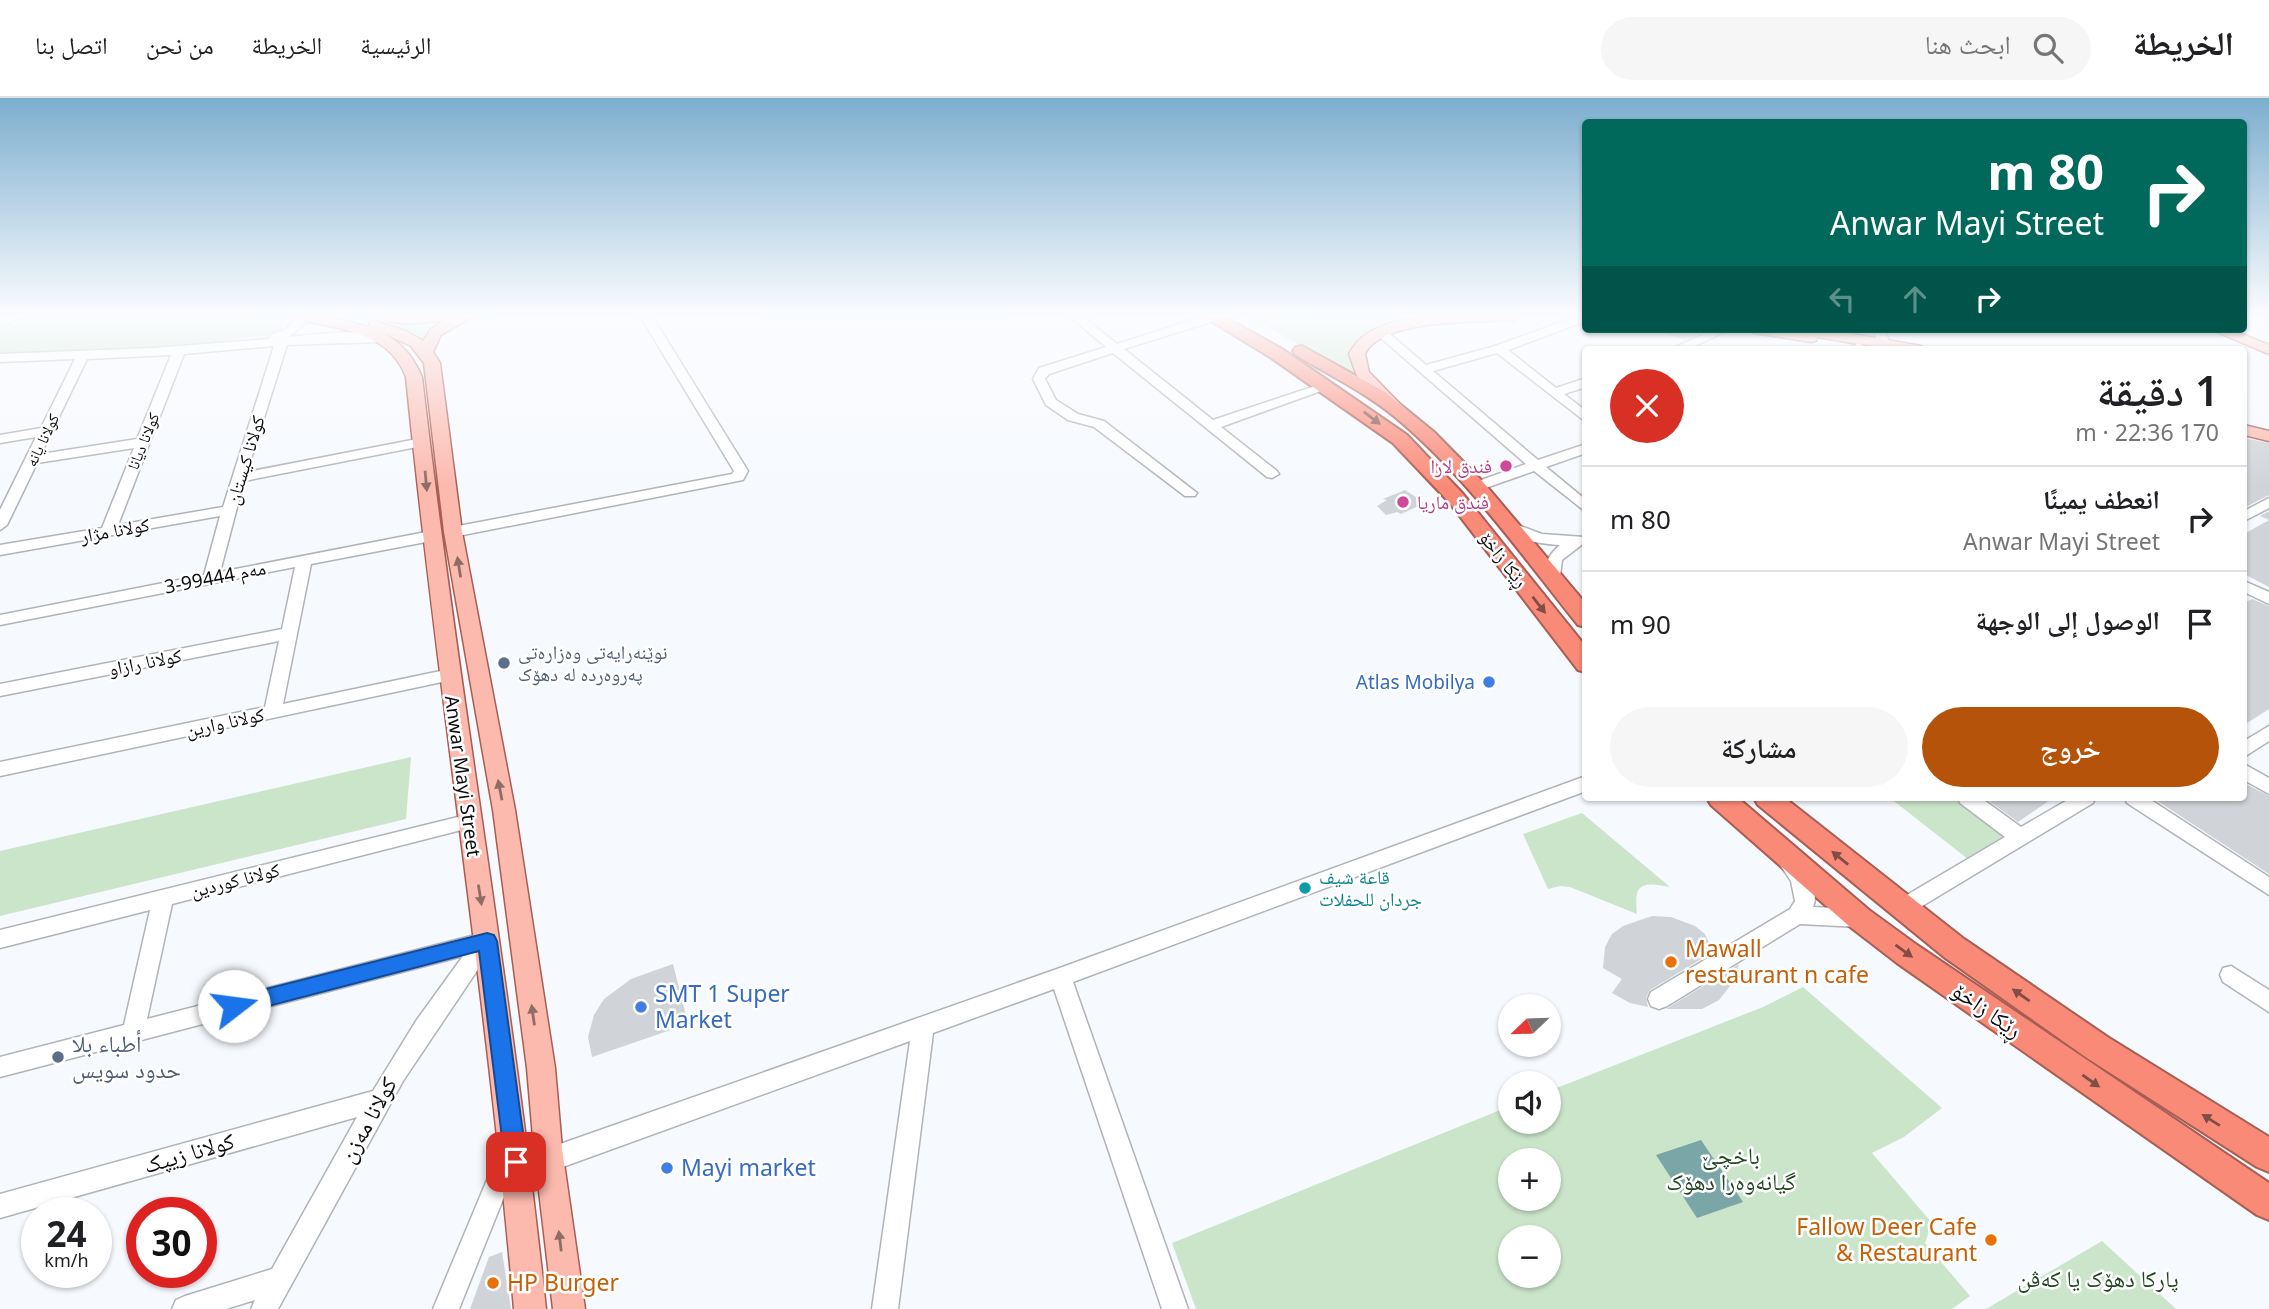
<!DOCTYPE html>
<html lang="ar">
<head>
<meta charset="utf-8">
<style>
	body { margin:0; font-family:"Noto Sans","Noto Naskh Arabic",sans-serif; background:#f6f6f6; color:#202124; direction:rtl; height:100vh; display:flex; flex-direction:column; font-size:26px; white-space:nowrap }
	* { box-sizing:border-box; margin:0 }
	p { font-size:23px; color:#757577 }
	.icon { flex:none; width:38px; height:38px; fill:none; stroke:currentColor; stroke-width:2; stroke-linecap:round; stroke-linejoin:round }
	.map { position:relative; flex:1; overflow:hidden; direction:ltr }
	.drawer { position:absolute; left:1582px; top:248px; width:665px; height:455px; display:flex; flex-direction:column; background:#fff; border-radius:7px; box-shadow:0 2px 5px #0004; direction:rtl }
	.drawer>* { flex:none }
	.hud { position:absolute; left:1582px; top:21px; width:665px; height:214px; border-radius:7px; box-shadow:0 2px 5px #0004; direction:rtl; background:#00695c; color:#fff; overflow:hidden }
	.needle { width:46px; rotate:247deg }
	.buttons { position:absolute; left:1498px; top:896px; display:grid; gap:14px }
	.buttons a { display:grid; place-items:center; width:63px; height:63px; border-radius:50%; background:#fff; box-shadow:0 2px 5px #0004; font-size:35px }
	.speed { position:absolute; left:21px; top:1099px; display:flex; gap:14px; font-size:35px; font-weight:700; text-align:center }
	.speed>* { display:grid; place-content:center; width:91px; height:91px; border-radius:50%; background:#fff; box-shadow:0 2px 5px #0004; line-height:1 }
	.speed small { font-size:18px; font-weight:400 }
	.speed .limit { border:10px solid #d22; background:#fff; color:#111 }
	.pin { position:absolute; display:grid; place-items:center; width:60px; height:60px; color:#fff; margin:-30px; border-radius:14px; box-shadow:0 4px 10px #0006 }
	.me { position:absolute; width:77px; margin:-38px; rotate:75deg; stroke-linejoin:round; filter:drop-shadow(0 0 5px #0008) }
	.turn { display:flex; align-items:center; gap:24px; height:147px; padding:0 28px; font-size:32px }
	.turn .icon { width:91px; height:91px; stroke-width:2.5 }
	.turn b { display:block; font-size:49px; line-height:60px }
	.lanes { display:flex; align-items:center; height:66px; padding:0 28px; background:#0003; justify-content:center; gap:35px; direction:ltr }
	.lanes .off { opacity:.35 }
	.round { display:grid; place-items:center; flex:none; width:74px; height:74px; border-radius:37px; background:#f6f6f6 }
	.summary { display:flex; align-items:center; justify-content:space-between; height:119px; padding:0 28px }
	h1 { font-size:42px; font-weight:600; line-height:52px }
	.primary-button { display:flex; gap:14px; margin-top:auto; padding:14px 28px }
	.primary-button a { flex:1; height:80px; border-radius:42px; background:#b45309; color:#fff; font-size:28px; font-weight:600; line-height:80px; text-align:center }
	.primary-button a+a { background:#f6f6f6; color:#202124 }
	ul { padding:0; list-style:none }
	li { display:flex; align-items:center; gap:21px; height:105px; padding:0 28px; border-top:2px solid #e0e0e0 }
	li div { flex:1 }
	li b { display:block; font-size:26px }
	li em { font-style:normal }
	header { display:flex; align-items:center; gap:42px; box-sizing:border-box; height:98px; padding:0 35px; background:#fff; border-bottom:2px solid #e0e0e0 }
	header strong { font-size:33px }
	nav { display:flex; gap:38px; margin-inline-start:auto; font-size:24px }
	.search { width:490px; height:63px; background:#f6f6f6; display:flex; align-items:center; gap:18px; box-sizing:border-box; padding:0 24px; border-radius:38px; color:#757577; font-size:26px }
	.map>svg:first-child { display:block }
</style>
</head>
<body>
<header>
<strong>الخريطة</strong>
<div class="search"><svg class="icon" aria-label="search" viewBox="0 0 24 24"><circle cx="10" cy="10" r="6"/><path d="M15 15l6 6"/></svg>ابحث هنا</div>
<nav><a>الرئيسية</a><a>الخريطة</a><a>من نحن</a><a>اتصل بنا</a></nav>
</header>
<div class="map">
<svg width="2269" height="1211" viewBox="0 0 2269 1211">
	<rect width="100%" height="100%" fill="#f6f9fe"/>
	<g fill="#cbe5ca" fill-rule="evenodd">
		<path d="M 34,218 L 252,218 L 283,229 L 280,235 L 272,237 L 169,249 L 0,255 L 0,226 Z"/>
		<path d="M 361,218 L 392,222 L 449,223 L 431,233 L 423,244 L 413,236 Z"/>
		<path d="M 1249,218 L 1381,221 L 1483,218 C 1457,219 1342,221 1351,264 C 1353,272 1362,280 1367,286 Z"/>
		<path d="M 411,659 L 406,721 L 0,818 L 0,753 Z"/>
		<path d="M 1890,700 L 1967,700 L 2020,739 L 1973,765 Z"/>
		<path d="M 1582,715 L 1670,789 C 1639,783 1634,787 1637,816 L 1570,789 L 1560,788 L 1548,791 L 1523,736 Z"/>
		<path d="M 1803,889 L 1942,1010 L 1904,1039 L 1872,1055 L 1932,1125 L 1925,1145 L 1970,1198 L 1952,1211 L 1196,1211 L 1172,1145 L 1510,1008 L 1510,1024 L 1549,1024 L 1549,993 L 1763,909 ZM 1510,1062 L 1549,1062 L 1549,1101 L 1510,1101 ZM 1510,1139 L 1549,1139 L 1549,1178 L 1510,1178 Z"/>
		<path d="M 2102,1143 L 2176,1211 L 1986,1211 Z"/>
	</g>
	<path fill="#7aa6a8" d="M 1701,1042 L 1743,1104 L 1697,1120 L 1656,1057 Z"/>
	<g fill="#d0d3d7">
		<path d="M 1661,231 L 1709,231 L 1685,242 L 1661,234 Z"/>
		<path d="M 2244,340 L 2269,345 L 2269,397 L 2244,410 Z"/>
		<path d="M 1405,392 L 1425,405 L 1401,416 L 1397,414 L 1386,417 L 1377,408 L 1387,402 L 1383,401 Z"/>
		<path d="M 2269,413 L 2269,489 L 2244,476 L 2244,436 L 2269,422 L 2260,418 Z"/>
		<path d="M 2252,501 L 2269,508 L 2269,611 L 2244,627 L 2244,505 Z"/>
		<path d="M 2244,685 L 2269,698 L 2269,776 L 2153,700 L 2244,700 Z"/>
		<path d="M 1985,700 L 2053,700 L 2018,724 Z"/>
		<path d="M 1652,818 L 1671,819 L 1695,828 L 1705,836 L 1710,847 L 1723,848 L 1650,892 L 1646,900 L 1648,909 L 1630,905 L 1612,895 L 1622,881 L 1603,870 L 1605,849 L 1612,836 L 1623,828 Z"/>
		<path d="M 673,866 L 688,926 L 592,959 L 588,939 L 594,917 L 604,901 L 631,881 Z"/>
		<path d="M 1739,866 L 1734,883 L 1719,902 L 1702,911 L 1666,911 Z"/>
		<path d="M 502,1154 L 511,1211 L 470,1211 L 489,1159 Z"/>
	</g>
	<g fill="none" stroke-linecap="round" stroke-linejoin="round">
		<defs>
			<g id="minor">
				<path d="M 6,218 L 28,218 L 0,227 L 0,219 Z"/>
				<path d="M 292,218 L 304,218 L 305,225 L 289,239 C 310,237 370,229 385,240 L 379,244 L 287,247 L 247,374 L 422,340 L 429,344 L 422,348 L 244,383 L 220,474 L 431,433 L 436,435 L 439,438 L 436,441 L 431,443 L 311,466 L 283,606 L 450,571 L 456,573 L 459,577 L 456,581 L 0,678 L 0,664 L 265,609 L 279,543 L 0,598 L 0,586 L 282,531 L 295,469 L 0,527 L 0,517 L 204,477 L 220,418 L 0,457 L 0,447 L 102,430 L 134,350 L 37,365 L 7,427 L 0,432 L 0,412 L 36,339 L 0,345 L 0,337 L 41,330 L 75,261 L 0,264 L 0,256 L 153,250 L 269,241 L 270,237 L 285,232 L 293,224 ZM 274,248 L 223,409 L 118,427 L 184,256 ZM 171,257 L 137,341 L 41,356 L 87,261 Z"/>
				<path d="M 640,218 L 652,218 L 748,373 L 743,382 L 453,439 L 448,437 L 445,434 L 453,429 L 732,376 L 734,373 Z"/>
				<path d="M 1069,218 L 1082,218 L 1117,246 L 1204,218 L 1218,218 L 1217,222 L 1124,251 L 1213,322 L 1321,286 L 1326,285 L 1332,289 L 1221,329 L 1277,373 L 1279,376 L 1272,380 L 1267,379 L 1113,255 L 1049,276 L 1045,281 L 1056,302 L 1078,316 L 1104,323 L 1197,395 L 1195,398 L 1185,398 L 1094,329 L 1068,322 L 1046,307 L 1033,281 L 1039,270 L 1106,249 Z"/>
				<path d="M 1578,218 L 1586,218 L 1586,223 L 1508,252 L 1556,290 L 1586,280 L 1586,289 L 1564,296 L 1586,313 L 1586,324 L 1497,255 L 1433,273 L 1538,362 L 1586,346 L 1586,355 L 1546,369 L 1586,402 L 1586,414 L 1534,373 L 1480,392 L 1470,392 L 1468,389 L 1470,386 L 1526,366 L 1374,234 L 1384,231 L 1426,267 L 1495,248 Z"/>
				<path d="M 1715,231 L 1731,231 L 1686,252 L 1669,252 Z"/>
				<path d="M 1873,231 L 1885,231 L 1889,245 L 1887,248 L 1879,248 Z"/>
				<path d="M 1859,245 L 1865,249 L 1863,252 L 1845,252 Z"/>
				<path d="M 2269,400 L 2269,410 L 2244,423 L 2244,413 Z"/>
				<path d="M 1510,424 L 1542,436 L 1584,439 L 1584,445 L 1562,462 L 1559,486 L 1547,486 C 1541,470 1548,457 1560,447 C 1541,446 1516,443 1503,429 Z"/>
				<path d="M 2244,483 L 2269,494 L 2269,506 L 2244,494 Z"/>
				<path d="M 2269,628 L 2269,643 L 2244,659 L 2244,643 Z"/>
				<path d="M 2244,666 L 2269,680 L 2269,696 L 2244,682 Z"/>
				<path d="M 1586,678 L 1586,693 L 1073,884 L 1188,1211 L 1162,1211 L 1054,891 L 933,935 L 898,1211 L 872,1211 L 910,943 L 549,1074 L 541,1070 L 537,1062 L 541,1054 L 549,1050 L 1057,871 Z"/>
				<path d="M 1958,700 L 1981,700 L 2021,729 L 2071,700 L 2095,700 L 2093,705 L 1909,816 L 1902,818 L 1895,816 L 1892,810 L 1895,804 L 2005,739 L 1960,705 Z"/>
				<path d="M 2125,700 L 2148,700 L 2269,779 L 2269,797 L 2127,705 Z"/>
				<path d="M 470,716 L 477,718 L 480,723 L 477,728 L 172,806 L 147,921 L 487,834 L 494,837 L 497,843 L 403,983 L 278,1211 L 251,1211 L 255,1202 L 226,1211 L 172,1211 L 176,1202 L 185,1198 L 272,1171 L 357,1019 L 0,1120 L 0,1096 L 373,993 L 416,923 L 463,858 L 0,979 L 0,959 L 124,927 L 150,812 L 0,850 L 0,832 Z"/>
				<path d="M 1790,759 C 1806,764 1820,794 1813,809 L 1859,811 L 1866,814 L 1869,820 L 1866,826 L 1859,829 L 1800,826 L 1667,908 L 1659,911 L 1651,908 L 1648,901 L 1651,894 L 1790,811 L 1795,803 L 1791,783 L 1780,767 L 1783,761 Z"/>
				<path d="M 2231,868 L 2269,892 L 2269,914 L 2223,884 L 2220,877 L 2223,870 Z"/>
				<path d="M 510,1042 L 518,1046 L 522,1054 L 459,1211 L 433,1211 L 502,1046 Z"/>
			</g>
			<g id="major">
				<path d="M 295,218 L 324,218 L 369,229 L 370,224 L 375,223 L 406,233 L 423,243 L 431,231 L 444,222 C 426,224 394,230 380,218 L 474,218 L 441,237 L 433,254 L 440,265 L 462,434 L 515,712 L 555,970 L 562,1051 L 585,1211 L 553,1211 L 534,1051 L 527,970 L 493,712 L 444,434 L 424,265 L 411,248 L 377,232 C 400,243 412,256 422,279 C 458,590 513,899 546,1211 L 514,1211 C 487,899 437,590 406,279 C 388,232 340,232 297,221 Z"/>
				<path d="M 1441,218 L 1520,218 L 1513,222 C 1477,224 1381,221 1365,256 L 1369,274 L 1404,310 L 1402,313 L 1390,313 L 1357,278 L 1349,256 C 1366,223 1408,221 1441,218 Z"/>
				<path d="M 1747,231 L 1825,231 L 1921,248 L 1928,252 L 1895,252 L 1817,239 L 1816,243 L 1811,244 L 1754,235 Z"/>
				<path d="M 2210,231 L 2230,231 L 2269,247 L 2269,256 Z"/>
				<path d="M 2244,327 L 2269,333 L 2269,343 L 2244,337 Z"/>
			</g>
			<g id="highway">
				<path d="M 1203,218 L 1223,218 L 1282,251 L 1407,337 L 1463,396 L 1586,549 L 1586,574 L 1578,572 L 1449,404 L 1393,345 L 1270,259 Z"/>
				<path d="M 1302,248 L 1385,294 L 1434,334 L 1483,384 L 1586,506 L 1586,529 L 1578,527 C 1521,456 1466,378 1395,319 C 1365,294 1329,277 1296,257 L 1293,253 L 1296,249 Z"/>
				<path d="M 1707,700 L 1738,700 L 1869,812 L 1917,847 L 2269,1085 L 2269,1122 L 2257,1117 L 1897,865 L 1849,828 L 1711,707 Z"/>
				<path d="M 1754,700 L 1785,700 L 1964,841 L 2109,940 L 2269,1039 L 2269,1074 L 2257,1069 L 2087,960 L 1944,859 L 1758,707 Z"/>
			</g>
		</defs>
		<use href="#minor" stroke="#b0b3b8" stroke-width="3"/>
		<use href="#major" stroke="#a75e53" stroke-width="3"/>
		<use href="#highway" stroke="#a75e53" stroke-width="4"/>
		<use href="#minor" fill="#fff" fill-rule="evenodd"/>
		<use href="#major" fill="#fcb9ae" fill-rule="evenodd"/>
		<use href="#highway" fill="#fa8a78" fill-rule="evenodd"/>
	</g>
	<defs><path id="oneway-solid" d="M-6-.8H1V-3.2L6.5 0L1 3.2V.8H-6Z" transform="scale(1.75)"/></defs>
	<g fill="#834c44">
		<use href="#oneway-solid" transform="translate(1372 320) rotate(37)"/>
		<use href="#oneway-solid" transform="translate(1539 507) rotate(52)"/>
		<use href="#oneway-solid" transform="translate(1840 760) rotate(-141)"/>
		<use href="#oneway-solid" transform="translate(1904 853) rotate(36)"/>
		<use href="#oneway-solid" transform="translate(2021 897) rotate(-145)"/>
		<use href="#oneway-solid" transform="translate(2091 983) rotate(35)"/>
		<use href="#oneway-solid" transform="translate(2211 1022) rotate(-148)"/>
	</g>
	<g fill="#906c66">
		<use href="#oneway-solid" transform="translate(426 383) rotate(85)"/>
		<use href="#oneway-solid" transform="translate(459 469) rotate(-99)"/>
		<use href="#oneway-solid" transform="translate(500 692) rotate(-101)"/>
		<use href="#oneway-solid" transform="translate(480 797) rotate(81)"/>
		<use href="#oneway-solid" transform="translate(533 917) rotate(-98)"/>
		<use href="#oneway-solid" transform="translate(560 1143) rotate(-97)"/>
	</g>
	<linearGradient id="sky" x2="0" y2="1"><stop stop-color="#7caece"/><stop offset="0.56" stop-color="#fbfcff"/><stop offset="1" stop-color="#fbfcff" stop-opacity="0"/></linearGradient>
	<rect width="2269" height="388" fill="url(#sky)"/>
	<path fill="#1a73e8" stroke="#114b97" stroke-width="2" d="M 487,835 L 494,837 L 497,843 L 527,1064 L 523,1072 L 516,1075 L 508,1072 L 505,1064 L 479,853 L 234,917 L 227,914 L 224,908 L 227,902 L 234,899 Z"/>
	<g fill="#d1479c" stroke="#fff" stroke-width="2.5">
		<circle cx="1506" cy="368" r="7"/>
		<circle cx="1403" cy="404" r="7"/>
	</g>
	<g fill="#5c6f8a" stroke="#fff" stroke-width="2.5">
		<circle cx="504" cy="565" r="7"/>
		<circle cx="58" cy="959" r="7"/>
	</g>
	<g fill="#3f7fe0" stroke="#fff" stroke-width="2.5">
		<circle cx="1489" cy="584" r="7"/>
		<circle cx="641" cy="909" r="7"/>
		<circle cx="667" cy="1070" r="7"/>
	</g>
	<circle fill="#0f9aa8" stroke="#fff" stroke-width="2.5" cx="1305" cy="790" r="7"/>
	<g fill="#e8710a" stroke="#fff" stroke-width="2.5">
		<circle cx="1671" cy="864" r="7"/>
		<circle cx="1991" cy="1142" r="7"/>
		<circle cx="493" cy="1185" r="7"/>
	</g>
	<g text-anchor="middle" stroke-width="5" stroke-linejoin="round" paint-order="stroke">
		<g font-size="16" fill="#0c0d0f" stroke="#fff">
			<text transform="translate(42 342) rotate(-64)" y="6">کولانا یانه</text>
			<text transform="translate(143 343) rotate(-68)" y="6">کولانا دیانا</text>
		</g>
		<g font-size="19" fill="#0c0d0f" stroke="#fff">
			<text transform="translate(245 362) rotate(-73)" y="7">کولانا کیستان</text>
			<text transform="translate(115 432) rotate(-10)" y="7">کولانا مژار</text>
			<text transform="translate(1504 461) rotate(52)" y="7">ڕێکا زاخۆ</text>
			<text transform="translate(215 479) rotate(-11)" y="7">مەم 99444-3</text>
			<text transform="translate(145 564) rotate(-11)" y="7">کولانا رازاو</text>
			<text transform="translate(225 624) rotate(-12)" y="7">کولانا وارین</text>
			<text transform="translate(463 678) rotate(82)" y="7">Anwar Mayi Street</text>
			<text transform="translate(235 782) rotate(-14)" y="7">کولانا کوردین</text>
		</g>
		<g font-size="19" fill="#b23c85" stroke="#fff" text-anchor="end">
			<text x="1492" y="375">فندق لارا</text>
			<text x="1417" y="411" text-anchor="start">فندق ماريا</text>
		</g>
		<g font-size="19" fill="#4e5e75" stroke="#fff" text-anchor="start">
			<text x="518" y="561">نوێنەرایەتی وەزارەتی<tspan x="518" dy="22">پەروەردە لە دهۆک</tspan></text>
		</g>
		<g font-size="19" fill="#366cbe" stroke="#fff" text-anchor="end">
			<text x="1475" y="591">Atlas Mobilya</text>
		</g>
		<g font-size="19" fill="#0d838f" stroke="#fff" text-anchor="start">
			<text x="1319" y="786">قاعة شيف<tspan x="1319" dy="22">جردان للحفلات</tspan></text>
		</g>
		<g font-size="23" fill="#c56008" stroke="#fff" text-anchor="start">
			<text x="1685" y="859">Mawall<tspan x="1685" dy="26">restaurant n cafe</tspan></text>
			<text x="1977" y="1137" text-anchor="end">Fallow Deer Cafe<tspan x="1977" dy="26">&amp; Restaurant</tspan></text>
			<text x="507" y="1193">HP Burger</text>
		</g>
		<g font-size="23" fill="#366cbe" stroke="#fff" text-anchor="start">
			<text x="655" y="904">SMT 1 Super<tspan x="655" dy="26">Market</tspan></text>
			<text x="681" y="1078">Mayi market</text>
		</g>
		<g font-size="23" fill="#0c0d0f" stroke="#fff">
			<text transform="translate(1987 912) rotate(35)" y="8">ڕێکا زاخۆ</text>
			<text transform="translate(368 1022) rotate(-61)" y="8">کولانا مەزن</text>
			<text transform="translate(189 1055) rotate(-16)" y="8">کولانا زیپک</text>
		</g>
		<g font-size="23" fill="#4e5e75" stroke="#fff" text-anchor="start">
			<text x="72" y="954">أطباء بلا<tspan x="72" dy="26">حدود سويس</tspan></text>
		</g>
		<g font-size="23" fill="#204620" stroke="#fff">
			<text x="1731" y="1066">باخچێ<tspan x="1731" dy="26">گیانه‌وه‌را دهۆک</tspan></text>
			<text x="2098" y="1189">پاركا دهۆک يا كەڤن</text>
		</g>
	</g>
</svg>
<div class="buttons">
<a><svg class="needle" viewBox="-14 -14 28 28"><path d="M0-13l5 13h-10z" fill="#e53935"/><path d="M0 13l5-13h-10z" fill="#757577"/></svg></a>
<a><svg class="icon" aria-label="sound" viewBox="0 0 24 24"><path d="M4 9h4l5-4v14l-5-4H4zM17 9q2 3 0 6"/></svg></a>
<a>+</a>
<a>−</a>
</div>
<div class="speed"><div>24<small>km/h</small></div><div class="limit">30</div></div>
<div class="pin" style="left:516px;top:1064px;background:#d93025"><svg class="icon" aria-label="arrive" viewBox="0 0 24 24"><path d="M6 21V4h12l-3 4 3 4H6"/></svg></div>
<svg class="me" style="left:234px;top:908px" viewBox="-20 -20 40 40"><circle r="19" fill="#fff"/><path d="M0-13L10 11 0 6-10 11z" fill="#1a73e8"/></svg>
<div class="hud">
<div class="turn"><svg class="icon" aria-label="right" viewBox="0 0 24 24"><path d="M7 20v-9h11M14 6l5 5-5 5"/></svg><div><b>80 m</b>Anwar Mayi Street</div></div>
<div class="lanes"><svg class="icon off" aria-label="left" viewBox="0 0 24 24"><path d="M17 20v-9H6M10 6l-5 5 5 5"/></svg><svg class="icon off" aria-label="ahead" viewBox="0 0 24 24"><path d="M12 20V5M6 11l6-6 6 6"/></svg><svg class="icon" aria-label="right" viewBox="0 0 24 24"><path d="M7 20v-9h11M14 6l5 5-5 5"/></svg></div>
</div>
<section class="drawer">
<div class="summary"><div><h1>1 دقيقة</h1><p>170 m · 22:36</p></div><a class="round" style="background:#d93025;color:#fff"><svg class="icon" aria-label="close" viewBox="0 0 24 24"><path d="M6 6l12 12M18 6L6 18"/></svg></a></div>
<ul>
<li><svg class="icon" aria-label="right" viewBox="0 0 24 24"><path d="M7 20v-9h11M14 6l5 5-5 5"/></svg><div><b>انعطف يمينًا</b><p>Anwar Mayi Street</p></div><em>80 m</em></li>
<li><svg class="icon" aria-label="arrive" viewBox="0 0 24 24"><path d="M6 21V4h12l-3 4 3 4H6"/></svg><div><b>الوصول إلى الوجهة</b></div><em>90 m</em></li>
</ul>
<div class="primary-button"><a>خروج</a><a>مشاركة</a></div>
</section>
</div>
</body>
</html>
